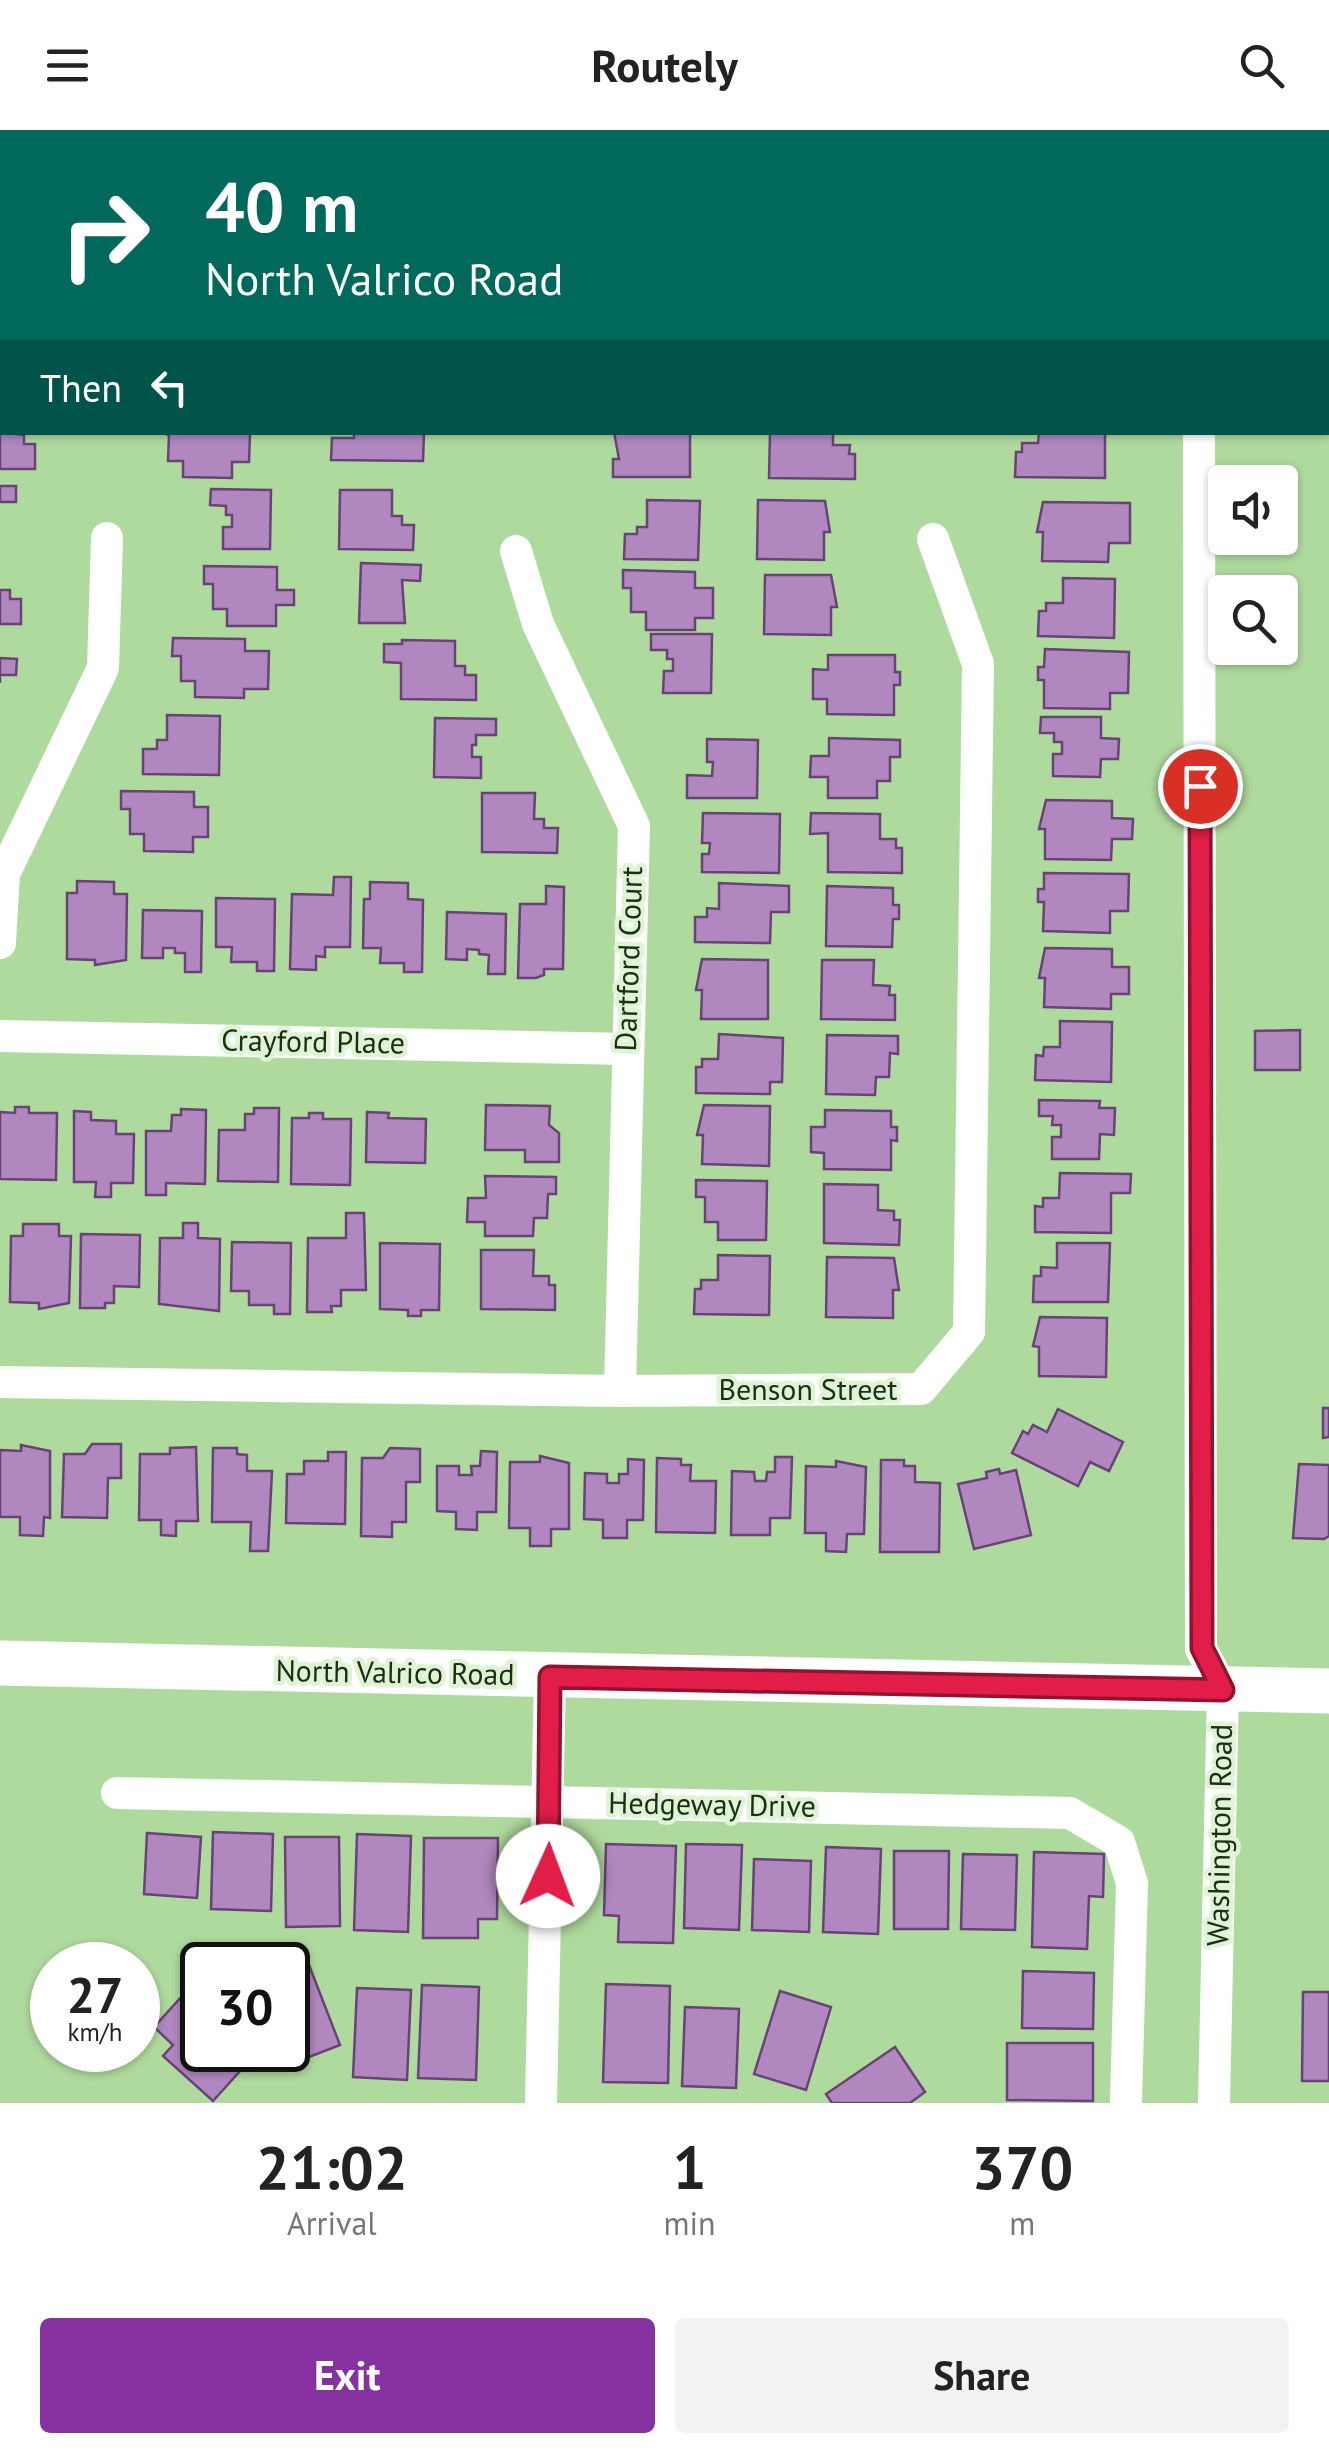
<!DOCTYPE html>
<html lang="en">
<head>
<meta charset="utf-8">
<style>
	body { margin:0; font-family:"PT Sans",sans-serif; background:#f2f2f2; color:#222; height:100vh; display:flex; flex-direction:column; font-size:38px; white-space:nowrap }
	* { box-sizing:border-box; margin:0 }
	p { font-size:32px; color:#767676 }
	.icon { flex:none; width:55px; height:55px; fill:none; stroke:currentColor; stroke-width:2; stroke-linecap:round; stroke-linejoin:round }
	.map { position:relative; height:1973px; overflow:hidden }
	.sheet { display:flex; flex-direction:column; background:#fff; flex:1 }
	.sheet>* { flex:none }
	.hud { position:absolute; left:0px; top:0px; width:1330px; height:305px; box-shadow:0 2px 8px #0004; background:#00695c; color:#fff; overflow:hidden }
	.buttons { position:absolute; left:1208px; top:335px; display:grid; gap:20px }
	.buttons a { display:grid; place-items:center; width:90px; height:90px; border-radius:10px; background:#fff; box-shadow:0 2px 8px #0004; font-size:50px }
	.speed { position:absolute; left:30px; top:1812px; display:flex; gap:20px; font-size:50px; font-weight:700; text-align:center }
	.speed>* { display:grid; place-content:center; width:130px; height:130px; border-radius:50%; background:#fff; box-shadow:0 2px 8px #0004; line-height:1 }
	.speed small { font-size:25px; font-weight:400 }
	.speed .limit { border:5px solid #111; border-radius:15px; background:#fff; color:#111 }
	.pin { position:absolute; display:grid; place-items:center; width:85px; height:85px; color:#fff; margin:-42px; border:5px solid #fff; border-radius:50%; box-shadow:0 2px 10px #0007 }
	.me { position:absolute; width:110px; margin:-55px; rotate:2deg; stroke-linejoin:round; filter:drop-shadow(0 0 8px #0008) }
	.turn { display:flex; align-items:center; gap:35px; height:210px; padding:0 40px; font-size:45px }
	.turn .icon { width:130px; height:130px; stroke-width:2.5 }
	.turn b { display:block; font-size:70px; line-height:85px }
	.then { display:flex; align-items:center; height:95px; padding:0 40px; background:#0003; gap:20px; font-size:38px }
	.eta { display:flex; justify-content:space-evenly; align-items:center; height:170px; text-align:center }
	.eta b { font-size:60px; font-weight:600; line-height:70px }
	.cta { display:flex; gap:20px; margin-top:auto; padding:20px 40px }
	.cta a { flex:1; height:115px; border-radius:10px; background:#85319f; color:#fff; font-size:40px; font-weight:600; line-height:115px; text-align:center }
	.cta a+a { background:#f2f2f2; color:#222 }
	header { display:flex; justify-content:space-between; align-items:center; height:130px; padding:0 40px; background:#fff; font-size:45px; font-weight:600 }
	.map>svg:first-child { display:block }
</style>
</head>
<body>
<header><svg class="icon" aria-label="menu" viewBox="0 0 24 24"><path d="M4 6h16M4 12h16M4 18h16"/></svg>Routely<svg class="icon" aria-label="search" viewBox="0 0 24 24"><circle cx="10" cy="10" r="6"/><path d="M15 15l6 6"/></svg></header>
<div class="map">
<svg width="1329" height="1973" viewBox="0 0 1329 1973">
	<rect width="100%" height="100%" fill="#afda9e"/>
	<path fill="#49a8aa" stroke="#3c837e" stroke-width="2.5" d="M 134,0 L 1058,0 L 134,2 Z"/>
	<g fill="#b087be" stroke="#694376" stroke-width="2.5">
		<path d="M 0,279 L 2,302 L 24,305 L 24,314 L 35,314 L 35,339 L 0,339 Z"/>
		<path d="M 160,302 L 250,303 L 249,332 L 232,332 L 232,348 L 183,347 L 183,331 L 168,331 L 169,305 Z"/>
		<path d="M 354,302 L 424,302 L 423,331 L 331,330 L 332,308 L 354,308 Z"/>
		<path d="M 614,302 L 690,302 L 690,347 L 613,347 L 613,329 L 619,329 Z"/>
		<path d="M 770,302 L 833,302 L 833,315 L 850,315 L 849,324 L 855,324 L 855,349 L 769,348 Z"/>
		<path d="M 1039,302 L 1105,302 L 1105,348 L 1015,347 L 1016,322 L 1022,322 L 1022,313 L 1038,313 Z"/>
		<rect x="0" y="356" width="16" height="16"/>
		<path d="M 211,359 L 271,360 L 270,419 L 223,419 L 223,397 L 232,397 L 232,385 L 226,385 L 226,376 L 210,375 Z"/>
		<path d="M 340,360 L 392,360 L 392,386 L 402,386 L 402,395 L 414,395 L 413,420 L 339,419 Z"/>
		<path d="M 647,370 L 700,371 L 698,430 L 624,429 L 625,404 L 637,404 L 637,397 L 647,397 Z"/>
		<path d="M 758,370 L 825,371 L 830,402 L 824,402 L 824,430 L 757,429 Z"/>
		<path d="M 1043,372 L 1130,373 L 1130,413 L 1109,413 L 1108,432 L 1042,431 L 1043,402 L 1037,402 Z"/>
		<path d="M 361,433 L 421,435 L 420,451 L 402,450 L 405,493 L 359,493 Z"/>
		<path d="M 204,436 L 277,437 L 277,460 L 294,460 L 294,475 L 276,475 L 276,496 L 227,496 L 227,479 L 213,479 L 213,454 L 204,454 Z"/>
		<path d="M 623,440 L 695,442 L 695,458 L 713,458 L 713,488 L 695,488 L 695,500 L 646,500 L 646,482 L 631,482 L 631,458 L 623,458 Z"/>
		<path d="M 765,445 L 831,445 L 837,477 L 831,477 L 831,505 L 764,504 Z"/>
		<path d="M 1063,448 L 1115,449 L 1114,508 L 1038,506 L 1039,481 L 1046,481 L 1046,473 L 1063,473 Z"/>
		<path d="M 0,460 L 10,460 L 10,469 L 21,469 L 21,494 L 0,494 Z"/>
		<path d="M 651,504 L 712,504 L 711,563 L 663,563 L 664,541 L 673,541 L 673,529 L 667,529 L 667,520 L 651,520 Z"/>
		<path d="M 173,508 L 245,509 L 245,521 L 269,521 L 268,559 L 244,559 L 244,568 L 195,567 L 195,551 L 181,551 L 181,526 L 172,526 Z"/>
		<path d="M 402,510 L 455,511 L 455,536 L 465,536 L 465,545 L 476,545 L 476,570 L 401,569 L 401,533 L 384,532 L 384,514 L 402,514 Z"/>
		<path d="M 1045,519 L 1129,522 L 1128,563 L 1110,563 L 1110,579 L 1044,578 L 1044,550 L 1038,550 L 1038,537 L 1044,537 Z"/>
		<path d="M 828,525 L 895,525 L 895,542 L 900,542 L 900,555 L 894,555 L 894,585 L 827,584 L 827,569 L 813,569 L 813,539 L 828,540 Z"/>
		<path d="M 0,528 L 17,529 L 16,545 L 0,545 L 0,553 Z"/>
		<path d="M 167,585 L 220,586 L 219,645 L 143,644 L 143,619 L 157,619 L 157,610 L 167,610 Z"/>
		<path d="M 1041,587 L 1101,587 L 1101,608 L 1119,609 L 1118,629 L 1101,629 L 1100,647 L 1053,646 L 1053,624 L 1062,624 L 1062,612 L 1054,612 L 1054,603 L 1040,603 Z"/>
		<path d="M 435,588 L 496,589 L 496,605 L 476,605 L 476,615 L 472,615 L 472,627 L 481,627 L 481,648 L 434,647 Z"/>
		<path d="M 829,608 L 900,610 L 900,627 L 890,627 L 890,651 L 877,651 L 877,668 L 828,668 L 828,647 L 810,647 L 811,626 L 829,626 Z"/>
		<path d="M 707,609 L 758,610 L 757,668 L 687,668 L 687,645 L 712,646 L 713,632 L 707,632 Z"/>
		<path d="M 121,661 L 194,662 L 194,677 L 208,677 L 208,707 L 193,707 L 193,722 L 144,721 L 144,704 L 130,704 L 130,679 L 121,679 Z"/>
		<path d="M 482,663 L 535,663 L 534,689 L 544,689 L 544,698 L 558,698 L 557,723 L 482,722 Z"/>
		<path d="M 1046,670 L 1112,671 L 1112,688 L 1133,689 L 1132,709 L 1112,709 L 1111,730 L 1045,729 L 1045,699 L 1039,699 Z"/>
		<path d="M 703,683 L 780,684 L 779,743 L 702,742 L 702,724 L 709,724 L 710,713 L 702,713 Z"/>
		<path d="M 811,683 L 880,684 L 880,709 L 896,709 L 896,718 L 902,718 L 902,743 L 828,742 L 828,703 L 810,704 Z"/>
		<path d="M 1044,743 L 1129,744 L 1128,781 L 1110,781 L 1110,803 L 1043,801 L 1044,772 L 1038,772 L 1038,759 L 1044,759 Z"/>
		<path d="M 334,747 L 351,747 L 350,817 L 325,817 L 325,827 L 316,826 L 316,840 L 290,839 L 292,764 L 333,765 Z"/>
		<path d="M 77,751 L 114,752 L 114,764 L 127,764 L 126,830 L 95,835 L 95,830 L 67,829 L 67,763 L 77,763 Z"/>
		<path d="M 370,752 L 408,753 L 408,769 L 423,770 L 422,842 L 404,842 L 404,833 L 380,833 L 381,818 L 363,818 L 364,769 L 370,769 Z"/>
		<path d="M 719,753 L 789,756 L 789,782 L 771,782 L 770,813 L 695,812 L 695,787 L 707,787 L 707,778 L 719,779 Z"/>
		<path d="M 546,756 L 564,757 L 563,839 L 544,839 L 544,845 L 536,848 L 518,848 L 520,774 L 546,774 Z"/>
		<path d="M 827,756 L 893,758 L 893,775 L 899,775 L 899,789 L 893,789 L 892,817 L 826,816 Z"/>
		<path d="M 216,768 L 275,769 L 274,841 L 257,841 L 257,832 L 231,832 L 232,817 L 216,817 Z"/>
		<path d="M 143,780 L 202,781 L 201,842 L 185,842 L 185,823 L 175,823 L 175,818 L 163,818 L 163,828 L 142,828 Z"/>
		<path d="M 447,782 L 506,784 L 505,844 L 488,844 L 489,825 L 479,824 L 479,820 L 467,819 L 467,830 L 446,829 Z"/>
		<path d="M 1045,818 L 1112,819 L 1112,837 L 1129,837 L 1129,864 L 1111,864 L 1111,879 L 1044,877 L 1045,848 L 1039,848 Z"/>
		<path d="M 702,829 L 768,830 L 768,889 L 701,889 L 702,860 L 696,860 Z"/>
		<path d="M 822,830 L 874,830 L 873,855 L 890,856 L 889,865 L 895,865 L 895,890 L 821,889 Z"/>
		<path d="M 1060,891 L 1112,892 L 1111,952 L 1035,950 L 1036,925 L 1043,926 L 1044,917 L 1060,917 Z"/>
		<path d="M 1300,900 L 1300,940 L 1255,940 L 1255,901 Z"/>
		<path d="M 719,904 L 783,908 L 782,952 L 770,952 L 770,964 L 696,963 L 696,937 L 702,937 L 702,929 L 718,929 Z"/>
		<path d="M 827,905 L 898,906 L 898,924 L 890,923 L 889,947 L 876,947 L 875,965 L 826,964 Z"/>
		<path d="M 1039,970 L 1100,971 L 1099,978 L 1115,978 L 1114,1005 L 1100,1004 L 1099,1029 L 1052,1029 L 1052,1007 L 1061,1007 L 1061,995 L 1052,995 L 1053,986 L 1039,986 Z"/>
		<path d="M 486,975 L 550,976 L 549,995 L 559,1003 L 559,1032 L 525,1032 L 525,1020 L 485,1020 Z"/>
		<path d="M 704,975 L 770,976 L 769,1036 L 702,1034 L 703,1005 L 697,1005 Z"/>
		<path d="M 15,977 L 29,977 L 29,983 L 57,983 L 56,1050 L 0,1049 L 0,982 L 15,983 Z"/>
		<path d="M 254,978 L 279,978 L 278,1052 L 218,1051 L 219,1000 L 245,1000 L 245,984 L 254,984 Z"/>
		<path d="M 181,979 L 206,980 L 205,1054 L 166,1053 L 166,1065 L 146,1065 L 146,1001 L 171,1001 L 172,985 L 181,985 Z"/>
		<path d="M 825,980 L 891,981 L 891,997 L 897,997 L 897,1011 L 891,1010 L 891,1040 L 824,1039 L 824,1023 L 811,1022 L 811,997 L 825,997 Z"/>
		<path d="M 74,981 L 91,982 L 91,990 L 116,991 L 116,1004 L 134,1004 L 133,1053 L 111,1053 L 111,1067 L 95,1067 L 96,1052 L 74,1052 Z"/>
		<path d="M 367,982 L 389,983 L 388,988 L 426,989 L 425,1033 L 366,1032 Z"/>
		<path d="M 309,983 L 323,983 L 323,989 L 351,989 L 350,1055 L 291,1054 L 292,988 L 309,988 Z"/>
		<path d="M 1060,1043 L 1131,1044 L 1130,1063 L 1111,1063 L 1111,1103 L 1035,1102 L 1035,1076 L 1043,1077 L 1043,1068 L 1059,1068 Z"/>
		<path d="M 485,1046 L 556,1047 L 556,1064 L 548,1064 L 547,1088 L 534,1088 L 533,1106 L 485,1106 L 485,1092 L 467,1092 L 468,1068 L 486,1068 Z"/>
		<path d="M 696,1050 L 767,1051 L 766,1110 L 718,1110 L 718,1092 L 705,1092 L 705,1067 L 696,1067 Z"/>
		<path d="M 824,1054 L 878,1055 L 878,1080 L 894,1081 L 894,1090 L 900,1090 L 899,1115 L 824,1113 Z"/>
		<path d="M 346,1083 L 364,1083 L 366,1160 L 341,1160 L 341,1176 L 331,1176 L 332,1182 L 307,1182 L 308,1108 L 346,1108 Z"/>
		<path d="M 183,1093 L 198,1093 L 198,1108 L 220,1109 L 219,1181 L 159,1174 L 160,1108 L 183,1108 Z"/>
		<path d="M 23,1094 L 59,1094 L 59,1106 L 71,1106 L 69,1173 L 39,1179 L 39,1173 L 10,1172 L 11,1106 L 23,1106 Z"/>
		<path d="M 81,1104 L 140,1105 L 139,1157 L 114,1156 L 114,1173 L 105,1173 L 105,1178 L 80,1178 Z"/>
		<path d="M 232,1112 L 291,1113 L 290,1184 L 274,1184 L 274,1175 L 249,1175 L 249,1161 L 231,1161 Z"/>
		<path d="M 380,1113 L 440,1114 L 439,1180 L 421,1180 L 421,1186 L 408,1186 L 408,1180 L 380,1179 Z"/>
		<path d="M 1057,1113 L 1110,1113 L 1108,1172 L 1033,1172 L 1034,1146 L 1041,1146 L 1041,1137 L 1057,1138 Z"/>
		<path d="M 481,1120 L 534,1120 L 533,1146 L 549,1146 L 549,1155 L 555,1155 L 555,1180 L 481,1179 Z"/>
		<path d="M 718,1125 L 770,1126 L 769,1185 L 694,1184 L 695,1159 L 701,1159 L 701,1150 L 718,1150 Z"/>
		<path d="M 827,1127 L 894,1128 L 899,1160 L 893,1160 L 893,1188 L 826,1187 Z"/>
		<path d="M 1040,1187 L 1107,1188 L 1106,1247 L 1039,1246 L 1039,1217 L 1033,1216 Z"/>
		<path d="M 1323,1278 L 1329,1278 L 1329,1307 L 1323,1308 Z"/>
		<path d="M 1058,1279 L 1123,1312 L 1109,1341 L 1090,1332 L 1078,1356 L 1012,1323 L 1023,1301 L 1028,1304 L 1033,1295 L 1047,1302 Z"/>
		<path d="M 92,1314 L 121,1314 L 121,1348 L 108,1348 L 107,1388 L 62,1387 L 64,1324 L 85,1324 Z"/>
		<path d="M 21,1315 L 50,1321 L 50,1388 L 44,1387 L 43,1406 L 20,1405 L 20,1387 L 0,1387 L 0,1320 L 21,1321 Z"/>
		<path d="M 196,1317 L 198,1391 L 176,1391 L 176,1406 L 161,1405 L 161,1390 L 139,1390 L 140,1324 L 170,1324 L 170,1318 Z"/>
		<path d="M 213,1318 L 237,1318 L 237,1324 L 247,1325 L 247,1341 L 272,1341 L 268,1421 L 250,1421 L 251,1392 L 212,1392 Z"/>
		<path d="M 390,1318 L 420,1319 L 420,1352 L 406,1352 L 406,1392 L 392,1392 L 392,1407 L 361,1406 L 362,1328 L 383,1328 Z"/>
		<path d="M 481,1321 L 497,1322 L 496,1382 L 477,1382 L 477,1400 L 456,1399 L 456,1382 L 437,1381 L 437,1336 L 459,1336 L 459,1345 L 472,1345 L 471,1336 L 480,1336 Z"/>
		<path d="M 328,1322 L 346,1322 L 345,1394 L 286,1393 L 287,1344 L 304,1344 L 304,1331 L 328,1331 Z"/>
		<path d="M 540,1326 L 569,1333 L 569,1399 L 551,1399 L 551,1416 L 530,1416 L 530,1398 L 509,1398 L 510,1332 L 540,1332 Z"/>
		<path d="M 775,1327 L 792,1327 L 790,1388 L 770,1388 L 770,1405 L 731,1405 L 732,1341 L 754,1342 L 755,1351 L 766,1351 L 767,1342 L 775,1342 Z"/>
		<path d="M 657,1328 L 681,1329 L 681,1335 L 691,1335 L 690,1351 L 716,1351 L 715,1403 L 656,1402 Z"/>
		<path d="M 628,1329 L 644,1330 L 643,1390 L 627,1390 L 627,1408 L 603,1408 L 603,1390 L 584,1389 L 585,1343 L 607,1344 L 607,1353 L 619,1353 L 619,1344 L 628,1344 Z"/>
		<path d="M 881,1330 L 904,1330 L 904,1336 L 915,1336 L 915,1352 L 940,1353 L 939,1422 L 880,1422 Z"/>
		<path d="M 836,1331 L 866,1337 L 864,1404 L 847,1404 L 846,1422 L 826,1421 L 826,1403 L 805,1403 L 806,1336 L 836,1337 Z"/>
		<path d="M 1299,1334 L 1329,1335 L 1329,1406 L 1324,1409 L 1293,1408 Z"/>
		<path d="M 999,1339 L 1000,1344 L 1016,1340 L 1031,1405 L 974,1419 L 958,1354 L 987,1348 L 986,1342 Z"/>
		<path d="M 213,1702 L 273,1704 L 271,1781 L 211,1779 Z"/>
		<path d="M 147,1703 L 201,1707 L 197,1768 L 144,1764 Z"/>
		<path d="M 357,1704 L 411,1706 L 408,1802 L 354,1800 Z"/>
		<path d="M 285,1707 L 339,1707 L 340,1796 L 286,1797 Z"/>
		<path d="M 424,1708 L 498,1708 L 497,1789 L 478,1789 L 478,1808 L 423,1808 Z"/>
		<path d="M 606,1714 L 676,1716 L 673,1813 L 618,1812 L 619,1786 L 604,1785 Z"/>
		<path d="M 686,1714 L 742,1715 L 739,1800 L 684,1798 Z"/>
		<path d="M 826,1717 L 881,1719 L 878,1804 L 823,1802 Z"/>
		<path d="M 894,1721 L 949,1721 L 948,1799 L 894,1799 Z"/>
		<path d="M 1034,1722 L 1104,1724 L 1103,1767 L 1089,1766 L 1087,1819 L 1032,1817 Z"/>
		<path d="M 963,1724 L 1017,1725 L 1015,1800 L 961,1799 Z"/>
		<path d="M 754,1729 L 811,1731 L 809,1802 L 752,1800 Z"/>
		<path d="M 309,1835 L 340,1915 L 286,1936 L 280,1920 L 288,1920 L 288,1843 Z"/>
		<path d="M 1023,1841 L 1094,1843 L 1093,1899 L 1022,1898 Z"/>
		<path d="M 194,1853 L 202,1861 L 202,1920 L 259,1920 L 213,1971 L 163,1926 L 173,1915 L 154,1897 Z"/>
		<path d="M 606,1854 L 670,1856 L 668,1953 L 603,1952 Z"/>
		<path d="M 422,1855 L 479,1857 L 476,1950 L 418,1948 Z"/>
		<path d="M 357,1858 L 411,1860 L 407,1950 L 353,1947 Z"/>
		<path d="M 780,1861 L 831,1877 L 806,1960 L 754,1944 Z"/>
		<path d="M 1303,1862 L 1329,1862 L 1329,1951 L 1302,1951 Z"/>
		<path d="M 685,1877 L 739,1879 L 736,1958 L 682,1956 Z"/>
		<path d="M 1007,1913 L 1093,1913 L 1093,1971 L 1007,1970 Z"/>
		<path d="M 895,1917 L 925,1962 L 910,1973 L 832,1973 L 826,1964 Z"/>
	</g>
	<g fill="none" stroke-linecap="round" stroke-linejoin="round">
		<path stroke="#fff" stroke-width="15" d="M 74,0 L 74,2"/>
		<g stroke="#fff" stroke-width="32">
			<path d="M 1328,228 L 1329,228"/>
			<path d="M 1199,302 L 1201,1519 L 1223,1560 L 1214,1973"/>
			<path d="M 516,421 L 538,494 L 634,696 L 620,1261"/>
			<path d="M 0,813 L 4,744 L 103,538 L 107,408"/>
			<path d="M 0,906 L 626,919"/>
			<path d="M 0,1252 L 620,1261 L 921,1259 L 969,1202 L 978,534 L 933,409"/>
			<path d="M 117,1663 L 1070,1683 L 1119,1712 L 1132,1753 L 1126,1973"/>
			<path d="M 541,1973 L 550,1547"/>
		</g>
		<path stroke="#fff" stroke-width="45" d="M 0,1533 L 1329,1561"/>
	</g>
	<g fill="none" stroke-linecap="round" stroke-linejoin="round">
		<defs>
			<path id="route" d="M 548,1746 L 550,1547 L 1223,1560 L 1202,1518 L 1200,656"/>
		</defs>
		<use href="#route" stroke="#92132f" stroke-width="25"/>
		<use href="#route" stroke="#e11d48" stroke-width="18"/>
	</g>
	<g text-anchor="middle" stroke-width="9" stroke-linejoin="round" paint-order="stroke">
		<g font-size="30" fill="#1d2d16" stroke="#def4d5">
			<text transform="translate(629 829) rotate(-88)" y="10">Dartford Court</text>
			<text transform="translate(313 912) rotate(1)" y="10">Crayford Place</text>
			<text x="808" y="1270">Benson Street</text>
			<text transform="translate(395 1543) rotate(1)" y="10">North Valrico Road</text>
			<text transform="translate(712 1675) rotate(1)" y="10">Hedgeway Drive</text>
			<text transform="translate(1220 1705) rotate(-89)" y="10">Washington Road</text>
		</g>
	</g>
</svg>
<div class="buttons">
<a><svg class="icon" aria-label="sound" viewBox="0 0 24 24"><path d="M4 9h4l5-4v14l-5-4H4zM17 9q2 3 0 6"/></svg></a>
<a><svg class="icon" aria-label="search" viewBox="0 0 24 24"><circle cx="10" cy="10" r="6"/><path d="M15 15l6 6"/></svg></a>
</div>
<div class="speed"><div>27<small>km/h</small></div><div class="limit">30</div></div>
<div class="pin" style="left:1200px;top:656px;background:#d93025"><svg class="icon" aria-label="arrive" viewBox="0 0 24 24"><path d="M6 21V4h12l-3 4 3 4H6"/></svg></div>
<svg class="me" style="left:548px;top:1746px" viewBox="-20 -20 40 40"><circle r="19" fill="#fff"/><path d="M0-13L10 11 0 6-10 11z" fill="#e11d48"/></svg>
<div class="hud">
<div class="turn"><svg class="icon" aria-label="right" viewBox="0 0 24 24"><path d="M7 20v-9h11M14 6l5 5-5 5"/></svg><div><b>40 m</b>North Valrico Road</div></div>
<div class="then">Then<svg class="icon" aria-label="left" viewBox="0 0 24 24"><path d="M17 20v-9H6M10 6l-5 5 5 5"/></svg></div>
</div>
</div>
<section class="sheet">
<div class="eta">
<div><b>21:02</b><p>Arrival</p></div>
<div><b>1</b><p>min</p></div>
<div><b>370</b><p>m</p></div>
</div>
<div class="cta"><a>Exit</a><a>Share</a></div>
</section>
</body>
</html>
